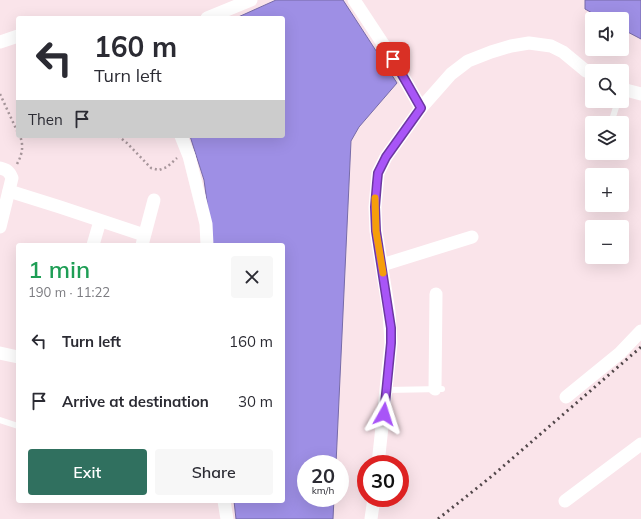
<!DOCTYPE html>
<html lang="en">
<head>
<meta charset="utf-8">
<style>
	body { margin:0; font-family:Mulish,sans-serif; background:#f7f7f7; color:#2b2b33; height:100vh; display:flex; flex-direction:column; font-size:15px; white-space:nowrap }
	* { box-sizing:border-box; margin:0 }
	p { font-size:13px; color:#7c7c81 }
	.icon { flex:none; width:22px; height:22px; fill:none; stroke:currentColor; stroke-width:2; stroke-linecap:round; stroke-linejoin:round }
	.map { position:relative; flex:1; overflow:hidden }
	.drawer { position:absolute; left:16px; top:243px; width:269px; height:260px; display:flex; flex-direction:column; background:#fff; border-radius:4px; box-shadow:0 4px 16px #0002 }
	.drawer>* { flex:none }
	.hud { position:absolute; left:16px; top:16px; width:269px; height:122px; border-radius:4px; box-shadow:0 4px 16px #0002; background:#fff; color:#2b2b33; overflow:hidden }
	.tools { position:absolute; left:585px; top:12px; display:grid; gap:8px }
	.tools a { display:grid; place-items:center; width:44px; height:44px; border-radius:4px; background:#fff; box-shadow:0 4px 16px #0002; font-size:20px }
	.speed { position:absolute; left:297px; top:455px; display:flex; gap:8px; font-size:20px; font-weight:700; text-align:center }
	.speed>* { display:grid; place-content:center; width:52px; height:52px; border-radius:50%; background:#fff; box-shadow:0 4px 16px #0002; line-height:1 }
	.speed small { font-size:10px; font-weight:400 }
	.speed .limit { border:6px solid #d22; background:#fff; color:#111 }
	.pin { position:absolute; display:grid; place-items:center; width:34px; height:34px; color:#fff; margin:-17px; border-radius:8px; box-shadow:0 2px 6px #0006 }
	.me { position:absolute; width:44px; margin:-22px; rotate:6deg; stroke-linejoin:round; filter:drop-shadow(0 0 3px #0008) }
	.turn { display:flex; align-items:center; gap:14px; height:84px; padding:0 12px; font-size:18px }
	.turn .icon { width:52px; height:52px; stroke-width:2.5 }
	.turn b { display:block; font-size:28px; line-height:34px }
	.then { display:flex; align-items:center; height:38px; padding:0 12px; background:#0003; gap:8px; font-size:15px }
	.round { display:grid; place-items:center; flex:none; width:42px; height:42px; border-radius:4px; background:#f7f7f7 }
	.overview { display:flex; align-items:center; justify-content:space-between; height:68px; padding:0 12px }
	h1 { font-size:24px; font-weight:600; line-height:30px; color:#1e9e55 }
	.cta { display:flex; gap:8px; margin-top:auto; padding:8px 12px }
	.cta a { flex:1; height:46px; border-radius:4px; background:#30705f; color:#fff; font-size:16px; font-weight:600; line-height:46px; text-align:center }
	.cta a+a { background:#f7f7f7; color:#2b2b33 }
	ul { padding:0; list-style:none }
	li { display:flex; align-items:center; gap:12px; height:60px; padding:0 12px }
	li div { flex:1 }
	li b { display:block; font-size:15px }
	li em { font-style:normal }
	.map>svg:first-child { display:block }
</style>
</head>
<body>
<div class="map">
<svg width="641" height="519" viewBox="0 0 641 519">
	<rect width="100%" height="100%" fill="#fae4ea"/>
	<g fill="#9e8fe5" stroke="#776ba8">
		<path d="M 276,0 L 343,0 L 397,83 L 359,127 L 351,141 L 336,464 L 306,464 L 306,498 L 334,498 L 333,519 L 236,519 L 234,501 L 283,501 L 283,245 L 213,245 L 204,180 L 190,136 L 283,136 L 283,18 L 236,18 Z"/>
		<path d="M 585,0 L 641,0 L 641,39 L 622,29 L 622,19 L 603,19 L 585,9 Z"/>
	</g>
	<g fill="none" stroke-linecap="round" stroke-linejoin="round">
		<g stroke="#a7969b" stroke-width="2.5" stroke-dasharray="2 3" stroke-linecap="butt">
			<path d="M 0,94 L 18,133"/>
			<path d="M 118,136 L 127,143 L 151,168 L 159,170 L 167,167 L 177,158"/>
			<path d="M 17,164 C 22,155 24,146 20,136"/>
		</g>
		<g stroke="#fff" stroke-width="6">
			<path d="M 611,123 L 618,101"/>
			<path d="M 386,390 L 442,389"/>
			<path d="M 0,420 L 18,426"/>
		</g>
		<g stroke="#fff" stroke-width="13">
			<path d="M 354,0 L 393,59 L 421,108"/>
			<path d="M 207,18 L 251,0"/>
			<path d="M 0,42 L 18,36"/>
			<path d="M 622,89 L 641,94"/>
			<path d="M 181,136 L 189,156 L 206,224 L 207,245"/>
			<path d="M 0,168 C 7,170 9,171 12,178 L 0,227"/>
			<path d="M 9,191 L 60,207 L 144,235"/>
			<path d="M 93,245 L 100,221"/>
			<path d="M 142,245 L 154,200"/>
			<path d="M 382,265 L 472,237"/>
			<path d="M 0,353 L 18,357"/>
			<path d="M 435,389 L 436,294"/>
			<path d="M 566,397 L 620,353 L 641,331"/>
			<path d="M 378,464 L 391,343 L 389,312 L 376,231 L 375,207 L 378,173 L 386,157 L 421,108 L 451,74 L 468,61 L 491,52 L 511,46 L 529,43 L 551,46 L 563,52 L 586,71 L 592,74"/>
			<path d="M 224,501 L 227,519"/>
			<path d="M 565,501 L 641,444"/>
			<path d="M 371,519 L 374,498"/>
		</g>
		<path stroke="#52474a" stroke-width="3" stroke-dasharray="2 4" stroke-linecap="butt" d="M 438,519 L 492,476 L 641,347"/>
	</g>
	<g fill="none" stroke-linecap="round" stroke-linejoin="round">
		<defs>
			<path id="route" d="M 384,414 L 391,343 L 391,328 L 376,231 L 375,207 L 377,183 L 378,173 L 386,157 L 421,108 L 393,59"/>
		</defs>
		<use href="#route" stroke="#6d37a1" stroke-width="10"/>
		<use href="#route" stroke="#a855f7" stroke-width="7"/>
		<path stroke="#f59e0b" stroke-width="7" d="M 375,198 L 376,231 L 383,273"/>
	</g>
</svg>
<div class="tools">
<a><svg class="icon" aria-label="sound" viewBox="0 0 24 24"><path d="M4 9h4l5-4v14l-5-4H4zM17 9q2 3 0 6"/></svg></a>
<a><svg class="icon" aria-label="search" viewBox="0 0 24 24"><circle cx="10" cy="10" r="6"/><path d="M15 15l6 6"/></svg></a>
<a><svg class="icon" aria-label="layers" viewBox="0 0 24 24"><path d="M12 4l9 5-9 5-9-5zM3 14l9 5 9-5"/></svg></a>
<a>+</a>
<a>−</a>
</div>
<div class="speed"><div>20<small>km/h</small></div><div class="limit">30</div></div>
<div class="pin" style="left:393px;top:59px;background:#d93025"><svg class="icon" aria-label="arrive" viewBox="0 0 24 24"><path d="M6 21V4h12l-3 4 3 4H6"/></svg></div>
<svg class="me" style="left:384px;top:414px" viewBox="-20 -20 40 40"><path d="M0-17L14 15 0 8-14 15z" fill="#a855f7" stroke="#fff" stroke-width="4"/></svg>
<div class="hud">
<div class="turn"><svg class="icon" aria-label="left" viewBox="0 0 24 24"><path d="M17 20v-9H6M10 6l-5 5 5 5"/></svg><div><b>160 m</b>Turn left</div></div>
<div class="then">Then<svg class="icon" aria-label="arrive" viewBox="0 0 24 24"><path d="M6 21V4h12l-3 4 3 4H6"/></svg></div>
</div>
<section class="drawer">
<div class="overview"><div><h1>1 min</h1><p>190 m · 11:22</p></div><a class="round"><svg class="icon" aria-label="close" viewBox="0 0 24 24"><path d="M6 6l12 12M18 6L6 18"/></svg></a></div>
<ul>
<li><svg class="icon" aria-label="left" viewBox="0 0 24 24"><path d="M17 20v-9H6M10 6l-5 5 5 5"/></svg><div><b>Turn left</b></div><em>160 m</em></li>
<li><svg class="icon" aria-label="arrive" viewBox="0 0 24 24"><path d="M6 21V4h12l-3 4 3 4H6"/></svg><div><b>Arrive at destination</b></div><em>30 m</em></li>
</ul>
<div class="cta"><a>Exit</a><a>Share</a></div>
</section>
</div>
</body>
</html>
